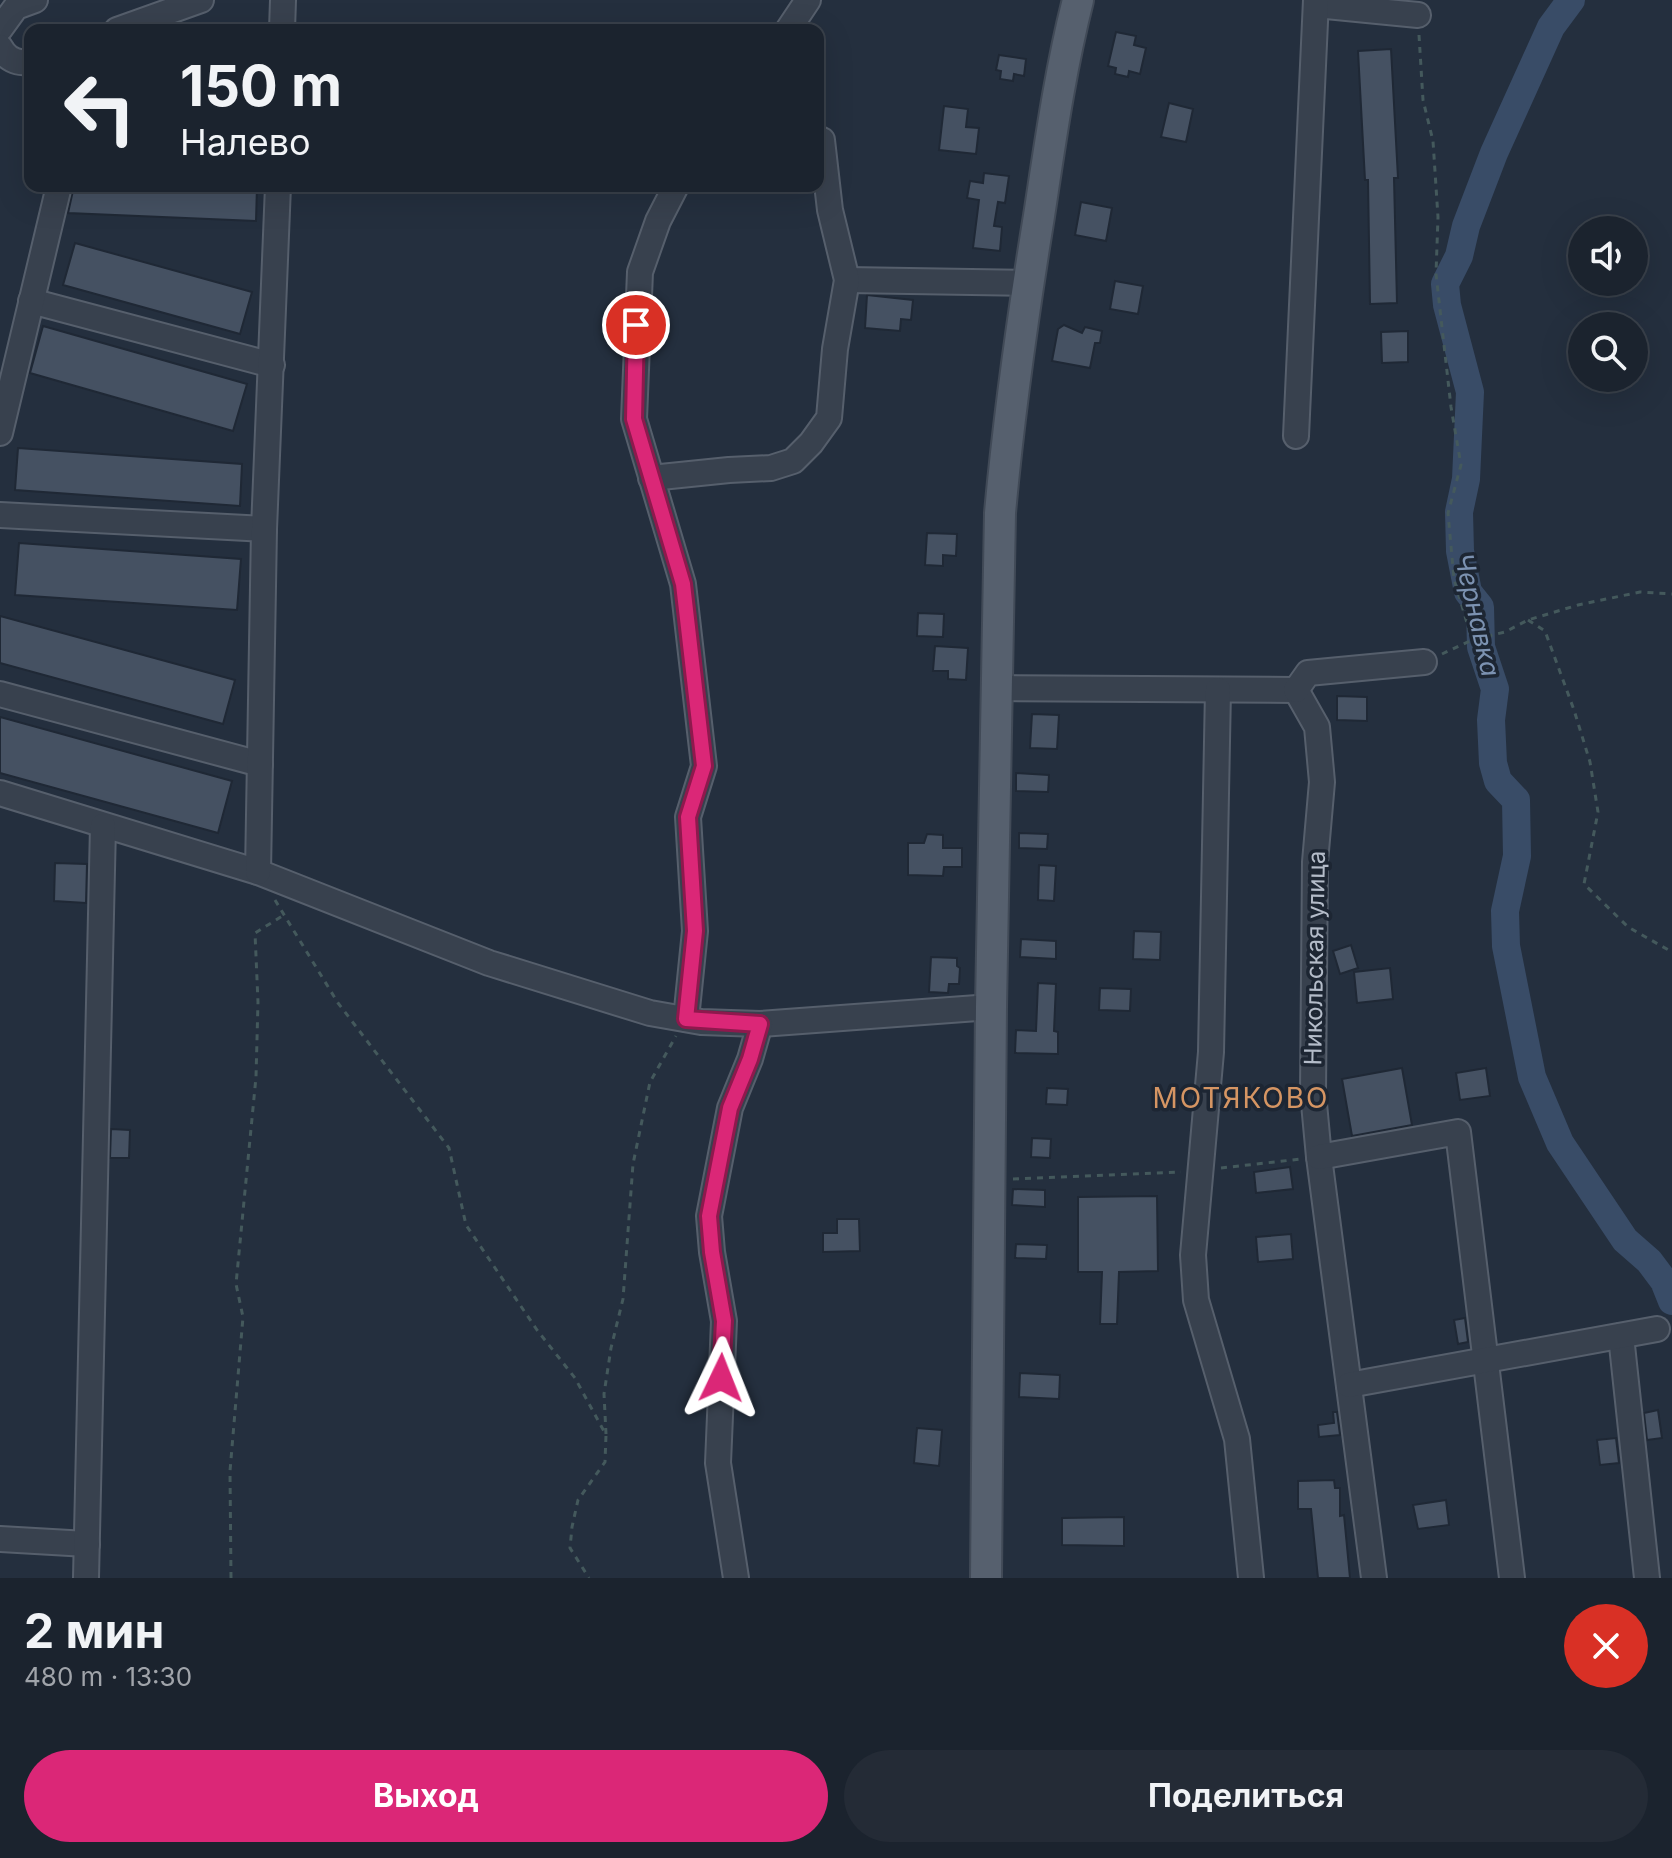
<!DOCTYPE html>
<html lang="ru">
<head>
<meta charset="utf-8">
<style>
	body { margin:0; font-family:Inter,sans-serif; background:#242b36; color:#f1f3f6; height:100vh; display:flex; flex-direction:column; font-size:30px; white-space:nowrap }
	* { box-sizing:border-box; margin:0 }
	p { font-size:26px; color:#a0a4aa }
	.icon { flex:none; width:44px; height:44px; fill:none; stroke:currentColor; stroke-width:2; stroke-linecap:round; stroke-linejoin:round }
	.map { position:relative; height:1578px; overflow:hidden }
	.sheet { display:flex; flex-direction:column; background:#1b232e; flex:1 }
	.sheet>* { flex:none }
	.guide { position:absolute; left:24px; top:24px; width:800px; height:168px; border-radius:16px; box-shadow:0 8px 32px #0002,0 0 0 2px #39404a; background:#1b232e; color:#f1f3f6; overflow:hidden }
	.controls { position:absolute; left:1568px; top:216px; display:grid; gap:16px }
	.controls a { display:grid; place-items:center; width:80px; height:80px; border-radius:50%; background:#1b232e; box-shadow:0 8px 32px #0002,0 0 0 2px #39404a; font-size:40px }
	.pin { position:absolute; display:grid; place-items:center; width:68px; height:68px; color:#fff; margin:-34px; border:4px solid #fff; border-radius:50%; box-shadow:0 2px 8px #0007 }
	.me { position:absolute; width:88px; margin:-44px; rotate:2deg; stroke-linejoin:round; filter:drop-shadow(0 0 6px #0008) }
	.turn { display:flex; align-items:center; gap:28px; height:168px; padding:0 24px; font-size:36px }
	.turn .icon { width:104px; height:104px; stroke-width:2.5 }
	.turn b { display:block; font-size:56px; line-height:68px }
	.round { display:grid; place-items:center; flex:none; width:84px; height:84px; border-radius:42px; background:#242b36 }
	.headline { display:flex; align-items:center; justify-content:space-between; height:136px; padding:0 24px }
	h1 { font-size:48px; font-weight:700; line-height:60px }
	.button { display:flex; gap:16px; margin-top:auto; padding:16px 24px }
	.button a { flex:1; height:92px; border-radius:48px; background:#db2777; color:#fff; font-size:32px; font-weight:700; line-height:92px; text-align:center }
	.button a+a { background:#242b36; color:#f1f3f6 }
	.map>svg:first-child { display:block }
</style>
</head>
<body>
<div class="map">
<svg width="1672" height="1578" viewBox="0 0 1672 1578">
	<rect width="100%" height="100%" fill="#242f3e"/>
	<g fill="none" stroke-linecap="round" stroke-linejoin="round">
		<path stroke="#394c67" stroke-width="28" d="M 1571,0 L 1551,27 L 1494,153 L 1466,226 L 1459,256 L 1445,284 L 1447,305 L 1470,392 L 1466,479 L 1459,512 L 1460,551 L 1468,592 L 1480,607 L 1481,647 L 1495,689 L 1491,720 L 1493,763 L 1498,781 L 1516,800 L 1517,856 L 1505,911 L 1506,946 L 1532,1077 L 1560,1143 L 1625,1240 L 1649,1261 L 1664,1281 L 1672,1301"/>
	</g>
	<g fill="#455162" stroke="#1f2835" stroke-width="2">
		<path d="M 1116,32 L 1136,36 L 1134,45 L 1146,48 L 1140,74 L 1129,71 L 1128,77 L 1115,74 L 1116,68 L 1108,66 Z"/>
		<path d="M 1391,49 L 1398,178 L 1394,178 L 1397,303 L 1370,304 L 1368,180 L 1365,180 L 1358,51 Z"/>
		<path d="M 999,55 L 1026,59 L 1024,76 L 1014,74 L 1013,81 L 1000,79 L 1001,71 L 996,70 Z"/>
		<path d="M 1169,103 L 1193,109 L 1186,142 L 1161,137 Z"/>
		<path d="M 944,106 L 968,109 L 966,127 L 979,128 L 976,154 L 939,150 Z"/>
		<path d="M 984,173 L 1009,176 L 1005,203 L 998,202 L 994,226 L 1002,227 L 1000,251 L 973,248 L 979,200 L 967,198 L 970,181 L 983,183 Z"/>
		<path d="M 74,186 L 257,186 L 256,221 L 68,213 Z"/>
		<path d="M 1081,202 L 1112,208 L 1106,241 L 1075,235 Z"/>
		<path d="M 75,243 L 252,292 L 240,334 L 63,285 Z"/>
		<path d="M 1115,281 L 1143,286 L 1138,314 L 1110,309 Z"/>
		<path d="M 867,295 L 913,300 L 911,320 L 901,319 L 900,331 L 865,328 Z"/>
		<path d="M 1064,325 L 1082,333 L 1085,327 L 1102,331 L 1100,343 L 1095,343 L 1090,368 L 1052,361 L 1058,329 Z"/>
		<path d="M 43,326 L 247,384 L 233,431 L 30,373 Z"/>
		<path d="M 1408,331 L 1408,362 L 1382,363 L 1381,332 Z"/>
		<path d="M 18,448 L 242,464 L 240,506 L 15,490 Z"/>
		<path d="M 927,533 L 957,534 L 956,556 L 943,555 L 943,566 L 925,565 Z"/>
		<path d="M 19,543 L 241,559 L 237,610 L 15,595 Z"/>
		<path d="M 918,613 L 944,614 L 943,637 L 917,636 Z"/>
		<path d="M 0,616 L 235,680 L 223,724 L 0,663 Z"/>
		<path d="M 935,646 L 968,648 L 966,680 L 948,679 L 948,671 L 933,671 Z"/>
		<path d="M 1337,696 L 1367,697 L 1367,721 L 1337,720 Z"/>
		<path d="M 1032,714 L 1059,715 L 1057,749 L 1030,748 Z"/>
		<path d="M 0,717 L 232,781 L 218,833 L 0,773 Z"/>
		<path d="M 1016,773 L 1049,775 L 1048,792 L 1016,791 Z"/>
		<path d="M 1019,833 L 1048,834 L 1047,849 L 1019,848 Z"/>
		<path d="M 927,834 L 943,835 L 943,848 L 962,848 L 962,867 L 944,867 L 943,876 L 908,875 L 908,843 L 924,843 Z"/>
		<path d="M 55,863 L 87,864 L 86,903 L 54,901 Z"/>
		<path d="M 1039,865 L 1056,866 L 1054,901 L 1038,900 Z"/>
		<path d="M 1134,931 L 1161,932 L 1160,960 L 1133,959 Z"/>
		<path d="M 1021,939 L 1056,941 L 1056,959 L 1020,957 Z"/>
		<path d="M 1351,945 L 1358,968 L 1340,974 L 1333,951 Z"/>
		<path d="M 931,957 L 957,958 L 957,966 L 960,968 L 959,984 L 949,984 L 948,993 L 929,992 Z"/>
		<path d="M 1390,968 L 1393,999 L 1357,1003 L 1354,972 Z"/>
		<path d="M 1038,983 L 1056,984 L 1054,1031 L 1058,1032 L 1058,1054 L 1015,1053 L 1016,1030 L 1036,1031 Z"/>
		<path d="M 1100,988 L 1131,989 L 1130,1011 L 1099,1010 Z"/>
		<path d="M 1402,1068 L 1412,1125 L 1352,1136 L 1342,1079 Z"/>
		<path d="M 1486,1068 L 1490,1096 L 1460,1100 L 1456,1073 Z"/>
		<path d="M 1047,1088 L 1068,1089 L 1067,1105 L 1046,1104 Z"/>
		<path d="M 111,1129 L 130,1130 L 129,1158 L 110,1158 Z"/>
		<path d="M 1032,1138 L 1051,1139 L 1050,1158 L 1031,1157 Z"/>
		<path d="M 1290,1167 L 1293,1189 L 1256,1193 L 1254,1172 Z"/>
		<path d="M 1013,1189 L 1045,1190 L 1045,1207 L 1012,1205 Z"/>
		<path d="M 1157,1196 L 1158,1271 L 1119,1272 L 1117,1324 L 1100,1324 L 1102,1272 L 1078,1272 L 1078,1197 Z"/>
		<path d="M 837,1219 L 859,1219 L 860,1251 L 823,1252 L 823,1233 L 837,1233 Z"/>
		<path d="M 1291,1234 L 1293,1259 L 1258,1262 L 1256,1237 Z"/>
		<path d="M 1016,1244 L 1047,1245 L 1046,1259 L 1015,1258 Z"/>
		<path d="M 1465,1318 L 1468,1342 L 1458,1344 L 1454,1320 Z"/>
		<path d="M 1020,1373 L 1060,1375 L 1059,1399 L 1019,1397 Z"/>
		<path d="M 1658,1410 L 1662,1438 L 1647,1440 L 1644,1413 Z"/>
		<path d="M 1333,1412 L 1337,1412 L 1340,1435 L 1319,1437 L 1318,1425 L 1334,1423 Z"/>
		<path d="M 917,1428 L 942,1430 L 939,1466 L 914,1463 Z"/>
		<path d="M 1616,1438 L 1619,1463 L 1600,1465 L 1597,1440 Z"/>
		<path d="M 1334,1480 L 1335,1488 L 1340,1488 L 1340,1516 L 1344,1515 L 1350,1578 L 1318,1578 L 1311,1509 L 1298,1509 L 1298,1481 Z"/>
		<path d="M 1446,1500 L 1449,1525 L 1418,1529 L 1413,1505 Z"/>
		<path d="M 1124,1517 L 1124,1546 L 1062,1545 L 1062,1518 Z"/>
	</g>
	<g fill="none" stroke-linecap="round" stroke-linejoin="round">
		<defs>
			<g id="minor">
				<path d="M 1316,5 L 1418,15"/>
				<path d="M 0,29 L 16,7 L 35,0"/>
				<path d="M 117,30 L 201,0"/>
				<path d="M 282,30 L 283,0"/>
				<path d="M 788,30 L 808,0"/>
				<path d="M 0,47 C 6,58 17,65 30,61"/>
				<path d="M 676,186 L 658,221 L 640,272 L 634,419 L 683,584 L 704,766 L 688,817 L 695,931 L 686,1019"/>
				<path d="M 847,280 L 1028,283"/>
				<path d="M 31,301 L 272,365"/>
				<path d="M 0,433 L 59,186"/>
				<path d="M 1296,436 L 1316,0"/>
				<path d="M 651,478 L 729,470 L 771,468 L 793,461 L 811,443 L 829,418 L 835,349 L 847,280 L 830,210 L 822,140"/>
				<path d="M 0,515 L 264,529"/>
				<path d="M 997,688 L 1296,690"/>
				<path d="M 1218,690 L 1211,1052 L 1193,1255 L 1196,1300 L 1237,1439 L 1251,1578"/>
				<path d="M 1296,690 L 1317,727 L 1322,782 L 1315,862 L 1313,1093 L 1319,1157 L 1374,1578"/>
				<path d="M 1296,690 L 1308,673 L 1424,662"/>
				<path d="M 0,694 L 260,764"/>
				<path d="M 0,793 L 258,872 L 489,963 L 650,1013 L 701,1022 L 760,1024 L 991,1007"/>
				<path d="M 258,872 L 264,529 L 278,186"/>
				<path d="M 1319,1157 L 1458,1132 L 1512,1578"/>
				<path d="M 1621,1336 L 1647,1578"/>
				<path d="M 1349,1385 L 1657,1329"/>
				<path d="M 0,1539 L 87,1544"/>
				<path d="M 86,1578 L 103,826"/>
				<path d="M 736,1578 L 718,1463 L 724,1321 L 712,1252 L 709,1216 L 730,1108 L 750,1059 L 760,1024"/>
			</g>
			<path id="major" d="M 986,1578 L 991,1007 L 1000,513 C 1009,413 1023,315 1039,216 C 1050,144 1060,71 1078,0"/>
		</defs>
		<use href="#minor" stroke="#565f6c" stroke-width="28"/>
		<use href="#major" stroke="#414a57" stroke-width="34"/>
		<g stroke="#44595c" stroke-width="3" stroke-dasharray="6 6" stroke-linecap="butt">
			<path d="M 1419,35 L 1423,100 L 1433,141 L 1438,217 L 1436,274 L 1451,407 L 1461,465 L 1448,513 L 1454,579 L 1472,640"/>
			<path d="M 1528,620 L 1545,631 L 1574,710 L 1590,762 L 1598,812 L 1584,884 L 1628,927 L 1672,952"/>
			<path d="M 1442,654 L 1472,640 L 1505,632 L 1528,620 L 1578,605 L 1640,592 L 1672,594"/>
			<path d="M 275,900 L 338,1003 L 449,1148 L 466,1225 L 537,1330 L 575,1378 L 606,1435 L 605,1462 L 578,1500 L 572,1527 L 570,1548 L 589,1578"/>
			<path d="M 1221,1168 L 1301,1159"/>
			<path d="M 1013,1179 L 1181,1172"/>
			<path d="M 606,1434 L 604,1394 L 611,1348 L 623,1299 L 633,1164 L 650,1082 L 676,1036"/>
			<path d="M 231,1578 L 230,1471 L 243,1317 L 236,1284 L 256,1077 L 258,1002 L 255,933 L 284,915"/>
		</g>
		<use href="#minor" stroke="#38414e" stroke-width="24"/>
		<use href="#major" stroke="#56606e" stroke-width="30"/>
	</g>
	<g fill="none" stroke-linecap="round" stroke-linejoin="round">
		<defs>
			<path id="route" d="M 636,325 L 634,419 L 683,584 L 704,766 L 688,817 L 695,931 L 686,1019 L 760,1024 L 750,1059 L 730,1108 L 709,1216 L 712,1252 L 724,1321 L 721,1378"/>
		</defs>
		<use href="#route" stroke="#8e194d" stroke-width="20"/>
		<use href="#route" stroke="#db2777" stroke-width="14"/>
	</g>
	<g text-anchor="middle" stroke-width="7" stroke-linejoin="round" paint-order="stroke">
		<g font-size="24" fill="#b4bcc9" stroke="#1d2633">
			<text transform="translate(1315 958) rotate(-89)" y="8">Никольская улица</text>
		</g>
		<g font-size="26" font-style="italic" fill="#7c92b1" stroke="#1d2633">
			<text transform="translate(1477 615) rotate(77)" y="9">Чернавка</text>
		</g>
		<g font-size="28" letter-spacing="2" fill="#d59563" stroke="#1d2633">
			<text x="1241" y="1108">МОТЯКОВО</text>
		</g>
	</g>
</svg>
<div class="controls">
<a><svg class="icon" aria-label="sound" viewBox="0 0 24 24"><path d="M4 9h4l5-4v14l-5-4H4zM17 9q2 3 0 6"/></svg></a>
<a><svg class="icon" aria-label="search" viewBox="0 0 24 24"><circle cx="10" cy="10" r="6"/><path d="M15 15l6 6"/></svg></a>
</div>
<div class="pin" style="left:636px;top:325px;background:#d93025"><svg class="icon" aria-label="arrive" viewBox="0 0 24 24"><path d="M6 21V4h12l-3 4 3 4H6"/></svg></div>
<svg class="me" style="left:721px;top:1378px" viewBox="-20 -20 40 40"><path d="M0-17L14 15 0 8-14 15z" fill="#db2777" stroke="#fff" stroke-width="4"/></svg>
<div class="guide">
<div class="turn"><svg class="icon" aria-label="left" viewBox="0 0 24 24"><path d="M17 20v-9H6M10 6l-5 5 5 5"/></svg><div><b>150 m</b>Налево</div></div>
</div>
</div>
<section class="sheet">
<div class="headline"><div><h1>2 мин</h1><p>480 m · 13:30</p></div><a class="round" style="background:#d93025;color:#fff"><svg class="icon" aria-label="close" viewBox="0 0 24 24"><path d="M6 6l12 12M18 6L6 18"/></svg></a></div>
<div class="button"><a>Выход</a><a>Поделиться</a></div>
</section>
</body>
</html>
